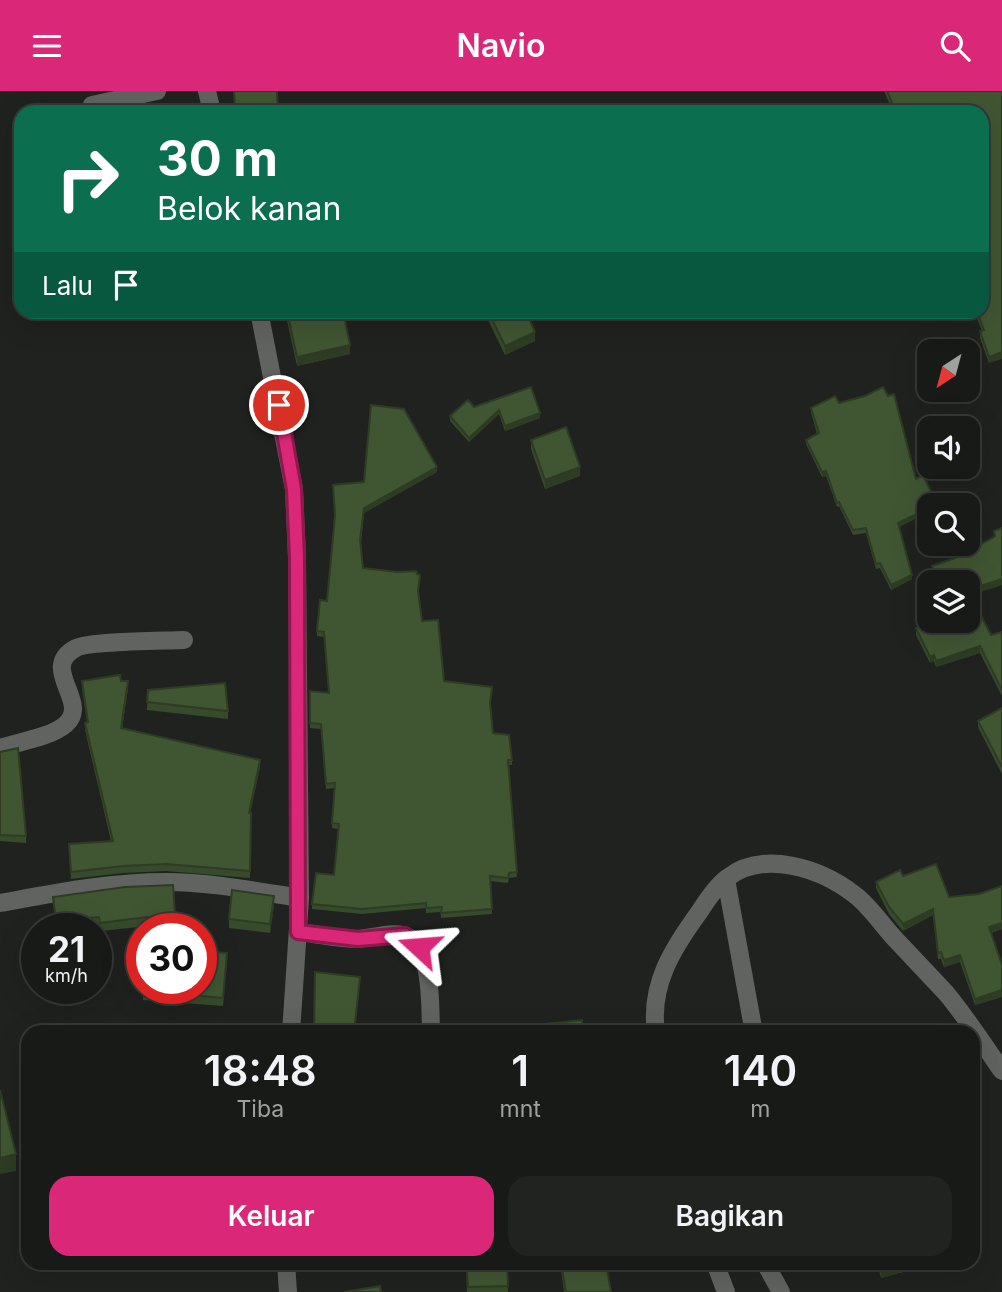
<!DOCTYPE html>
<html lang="id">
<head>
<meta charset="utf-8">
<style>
	body { margin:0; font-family:Inter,sans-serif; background:#212320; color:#f1f3f6; height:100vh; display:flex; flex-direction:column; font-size:26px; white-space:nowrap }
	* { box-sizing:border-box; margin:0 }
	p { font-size:23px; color:#9fa1a1 }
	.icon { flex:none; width:38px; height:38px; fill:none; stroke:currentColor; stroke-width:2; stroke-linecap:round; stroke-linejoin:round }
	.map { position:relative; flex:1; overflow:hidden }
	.drawer { position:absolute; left:21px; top:934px; width:959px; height:245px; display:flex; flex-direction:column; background:#181a17; border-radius:21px; box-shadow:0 7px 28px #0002,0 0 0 2px #363836 }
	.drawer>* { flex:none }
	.banner { position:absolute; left:14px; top:14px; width:975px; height:214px; border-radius:21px; box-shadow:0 7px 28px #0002,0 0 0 2px #363836; background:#0b6e4f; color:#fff; overflow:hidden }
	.needle { width:46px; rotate:216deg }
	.fabs { position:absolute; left:917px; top:248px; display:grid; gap:14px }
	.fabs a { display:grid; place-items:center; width:63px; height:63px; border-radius:14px; background:#181a17; box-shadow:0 7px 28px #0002,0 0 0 2px #363836; font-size:35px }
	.speed { position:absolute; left:21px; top:822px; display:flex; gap:14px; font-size:35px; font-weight:700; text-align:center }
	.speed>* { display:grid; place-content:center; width:91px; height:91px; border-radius:50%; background:#181a17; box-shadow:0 7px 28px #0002,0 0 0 2px #363836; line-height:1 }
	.speed small { font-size:18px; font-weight:400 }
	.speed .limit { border:10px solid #d22; background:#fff; color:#111 }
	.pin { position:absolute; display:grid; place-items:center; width:60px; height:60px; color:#fff; margin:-30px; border:4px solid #fff; border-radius:50%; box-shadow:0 2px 7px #0007 }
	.me { position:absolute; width:77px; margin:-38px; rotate:289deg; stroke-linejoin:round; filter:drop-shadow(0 0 5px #0008) }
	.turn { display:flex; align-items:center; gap:24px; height:147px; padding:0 28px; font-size:32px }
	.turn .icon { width:91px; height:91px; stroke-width:2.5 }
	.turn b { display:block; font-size:49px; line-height:60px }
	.then { display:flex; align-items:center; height:66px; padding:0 28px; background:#0003; gap:14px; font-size:26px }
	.eta { display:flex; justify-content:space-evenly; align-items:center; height:119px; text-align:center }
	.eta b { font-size:42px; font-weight:600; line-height:49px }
	.cta { display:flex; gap:14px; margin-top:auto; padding:14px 28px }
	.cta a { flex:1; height:80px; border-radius:21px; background:#db2777; color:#fff; font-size:28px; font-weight:600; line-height:80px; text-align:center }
	.cta a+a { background:#212320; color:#f1f3f6 }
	header { display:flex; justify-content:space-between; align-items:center; height:91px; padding:0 28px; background:#db2777; color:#fff; font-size:32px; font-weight:600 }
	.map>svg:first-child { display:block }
</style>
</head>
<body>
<header><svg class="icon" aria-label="menu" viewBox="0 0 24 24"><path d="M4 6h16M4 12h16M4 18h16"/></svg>Navio<svg class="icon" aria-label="search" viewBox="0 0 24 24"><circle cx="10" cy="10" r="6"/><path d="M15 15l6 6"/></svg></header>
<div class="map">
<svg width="1002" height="1201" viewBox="0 0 1002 1201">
	<rect width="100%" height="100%" fill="#20221f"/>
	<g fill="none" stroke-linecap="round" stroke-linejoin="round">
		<g stroke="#616361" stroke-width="18">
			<path d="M 207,0 L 212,21"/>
			<path d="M 92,14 L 157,0"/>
			<path d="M 259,220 L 294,398 L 297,466 L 300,807 L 291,942"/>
			<path d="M 0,657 C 18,651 52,646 66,633 C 91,611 38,577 76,557 C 90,550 163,550 184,549"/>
			<path d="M 726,788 L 754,942"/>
			<path d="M 0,812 C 55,802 110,791 166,791 C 210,791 256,800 300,807"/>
			<path d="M 298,841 C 318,843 338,848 358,848 C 372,847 393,840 406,845 C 433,856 430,917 431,942"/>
			<path d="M 656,942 C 649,894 673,857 700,820 C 707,809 716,795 727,787 C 764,758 822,778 855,804 C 871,816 884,837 898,851 C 914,868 930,885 946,902 C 966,926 984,954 1002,980"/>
			<path d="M 286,1172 L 288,1201"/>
			<path d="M 715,1172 L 726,1201"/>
			<path d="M 765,1172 L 781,1201"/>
		</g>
	</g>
	<g fill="#374a2b">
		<path d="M 884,0 L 1002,0 L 989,272 L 980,247 L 980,240 L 982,240 L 974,220 L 982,220 L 982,21 L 893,21 Z"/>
		<path d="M 286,220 L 343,220 L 350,263 L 297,275 L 286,225 Z"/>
		<path d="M 489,222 L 535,250 L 505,264 L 489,231 Z"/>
		<path d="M 839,312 L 916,388 L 937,415 L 929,415 L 929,421 L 899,436 L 912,488 L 891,499 L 880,477 L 876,478 L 866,442 L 853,444 L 839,415 L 837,416 L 826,385 L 822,386 L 806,353 L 806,349 L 817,343 L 811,321 L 811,317 Z"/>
		<path d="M 474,316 L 540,327 L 505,340 L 499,323 L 469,351 L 450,330 L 450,325 Z"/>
		<path d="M 531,349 L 580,385 L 545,398 L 531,358 Z"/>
		<path d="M 437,381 L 364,422 L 361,452 L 363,477 L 419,502 L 422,530 L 444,590 L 490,615 L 493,642 L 512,669 L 512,674 L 509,674 L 517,786 L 509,787 L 508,792 L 490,790 L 492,823 L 441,827 L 441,821 L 426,822 L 426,817 L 362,823 L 312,818 L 312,813 L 334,784 L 338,738 L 332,737 L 335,697 L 326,698 L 321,638 L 310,637 L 310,600 L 329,602 L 324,546 L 317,545 L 317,540 L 364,391 Z"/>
		<path d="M 1002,437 L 1002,494 L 971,504 L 991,544 L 1002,541 L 1002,605 L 980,562 L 936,576 L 934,570 L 930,572 L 916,544 L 916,537 L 968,530 L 968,492 L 935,492 L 932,481 L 932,475 L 955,467 L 994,446 L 994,440 Z"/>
		<path d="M 82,590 L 121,590 L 128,597 L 122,638 L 260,676 L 250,722 L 250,787 L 166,780 L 123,782 L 71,788 L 69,760 L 111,750 L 85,639 L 85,632 L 87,631 L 82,597 Z"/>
		<path d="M 148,599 L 228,620 L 228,628 L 147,619 Z"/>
		<path d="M 1002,617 L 1002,683 L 978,636 L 978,630 Z"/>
		<path d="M 0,661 L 3,661 L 26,745 L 26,752 L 0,750 Z"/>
		<path d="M 903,785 L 949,806 L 979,803 L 1002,795 L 1002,838 L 991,842 L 1002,874 L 1002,906 L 975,914 L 960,871 L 944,876 L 941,868 L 938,868 L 933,824 L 903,840 L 889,823 L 876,797 L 876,791 Z"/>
		<path d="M 125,796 L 176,838 L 148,835 L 100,840 L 99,834 L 56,838 L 53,806 Z"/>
		<path d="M 274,814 L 270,842 L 229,837 L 229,828 Z"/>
		<path d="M 227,871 L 223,915 L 143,909 L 143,898 Z"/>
		<path d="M 453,1172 L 507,1172 L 508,1201 L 467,1201 L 466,1178 L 453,1178 Z"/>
		<path d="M 560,1172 L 606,1172 L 611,1201 L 564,1201 Z"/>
		<path d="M 877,1172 L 936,1172 L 881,1187 Z"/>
	</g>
	<g fill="#2d3c23">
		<path d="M 535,241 L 535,250 L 505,264 L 505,255 Z"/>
		<path d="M 350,254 L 350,263 L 297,275 L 297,266 Z"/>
		<path d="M 1002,261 L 1002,268 L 989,272 L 989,266 Z"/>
		<path d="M 499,319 L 499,323 L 469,351 L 469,347 Z"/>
		<path d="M 540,322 L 540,327 L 505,340 L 505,335 Z"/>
		<path d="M 437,376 L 437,381 L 364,422 L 364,417 Z"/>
		<path d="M 580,376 L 580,385 L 545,398 L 545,389 Z"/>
		<path d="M 826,380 L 826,385 L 822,386 L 822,381 Z"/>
		<path d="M 929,417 L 929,421 L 898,436 L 898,432 Z"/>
		<path d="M 912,484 L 912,488 L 891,499 L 891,494 Z"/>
		<path d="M 1002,488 L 1002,494 L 968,505 L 968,499 Z"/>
		<path d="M 980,555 L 980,562 L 936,576 L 936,570 Z"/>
		<path d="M 934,564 L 934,570 L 930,572 L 930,566 Z"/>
		<path d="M 128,590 L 128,597 L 121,644 L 121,637 Z"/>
		<path d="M 260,669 L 260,676 L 249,729 L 249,722 Z"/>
		<path d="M 274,805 L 274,814 L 270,842 L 270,833 Z"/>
		<path d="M 933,818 L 933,824 L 903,840 L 903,833 Z"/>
		<path d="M 1002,832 L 1002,838 L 989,843 L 989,836 Z"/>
		<path d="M 960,864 L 960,871 L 944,876 L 944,869 Z"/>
		<path d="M 1002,899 L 1002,906 L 975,914 L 975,908 Z"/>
		<path d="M 16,1063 L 16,1080 L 0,1083 L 0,1067 Z"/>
		<path d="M 902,1172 L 936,1172 L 881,1187 L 881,1178 Z"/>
	</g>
	<g fill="#405632" stroke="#2d3c23" stroke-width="2">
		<path d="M 234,0 L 277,0 L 278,21 L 235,21 Z"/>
		<path d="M 887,0 L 1002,0 L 1002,261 L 989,266 L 980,240 L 984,239 L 977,220 L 982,220 L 982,21 L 896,21 Z"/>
		<path d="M 287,220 L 343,220 L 350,254 L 297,266 Z"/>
		<path d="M 492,220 L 526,220 L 535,241 L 505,255 L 489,222 Z"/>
		<path d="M 531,296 L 540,322 L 505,335 L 499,319 L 469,347 L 450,325 L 468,309 L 474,316 Z"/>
		<path d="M 883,296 L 888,305 L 894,303 L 916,388 L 923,384 L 937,413 L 933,415 L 929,415 L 929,417 L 898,432 L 912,484 L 891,494 L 880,472 L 876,473 L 866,437 L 853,439 L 839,411 L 837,412 L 826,380 L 822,381 L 806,349 L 819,342 L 811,317 L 835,305 L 839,312 L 865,305 Z"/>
		<path d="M 371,314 L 404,318 L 437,376 L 364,417 L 360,449 L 363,477 L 398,481 L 416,480 L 417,483 L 420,484 L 418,500 L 422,530 L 438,529 L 444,590 L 492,596 L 490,612 L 493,642 L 509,644 L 512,669 L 508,669 L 517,781 L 509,782 L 508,787 L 490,785 L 492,818 L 441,822 L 442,816 L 426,817 L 426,812 L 362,818 L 312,813 L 316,782 L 334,784 L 339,733 L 332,732 L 335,692 L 326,693 L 321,633 L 310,632 L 310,600 L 329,602 L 324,541 L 317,540 L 320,509 L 327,510 L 335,424 L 333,394 L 364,391 Z"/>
		<path d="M 566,336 L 580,376 L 545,389 L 531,349 Z"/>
		<path d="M 1002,437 L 1002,488 L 968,499 L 991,544 L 1002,541 L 1002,599 L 980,555 L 936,570 L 934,564 L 930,566 L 916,537 L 931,530 L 968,530 L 968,492 L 937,492 L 932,475 L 955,467 L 989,449 L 995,445 L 994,440 Z"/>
		<path d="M 120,584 L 121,590 L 128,590 L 121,637 L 260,669 L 249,722 L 251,722 L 250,780 L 166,773 L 123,775 L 71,781 L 69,753 L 113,750 L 85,632 L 88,631 L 82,590 Z"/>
		<path d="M 225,592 L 228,620 L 147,611 L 148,599 Z"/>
		<path d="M 1002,617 L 1002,676 L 978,630 Z"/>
		<path d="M 18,657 L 26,745 L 0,744 L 0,661 Z"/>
		<path d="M 936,773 L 949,806 L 979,803 L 1002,795 L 1002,832 L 989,836 L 1002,874 L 1002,899 L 975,908 L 960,864 L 944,869 L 941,861 L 938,862 L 933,818 L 903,833 L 889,816 L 876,791 L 900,779 L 903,785 Z"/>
		<path d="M 173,794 L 176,838 L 147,838 L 148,826 L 100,832 L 99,826 L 56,830 L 53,806 L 125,796 Z"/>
		<path d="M 232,799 L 274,805 L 270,833 L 229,828 Z"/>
		<path d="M 201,860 L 227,862 L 223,907 L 143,900 L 143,898 L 201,898 Z"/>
		<path d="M 315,881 L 360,886 L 354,942 L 314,942 Z"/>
		<path d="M 582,929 L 583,942 L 536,942 L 536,934 Z"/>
		<path d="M 0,999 L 16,1063 L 0,1067 Z"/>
		<path d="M 466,1172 L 507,1172 L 508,1195 L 468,1196 Z"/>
		<path d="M 561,1172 L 606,1172 L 611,1201 L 566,1201 Z"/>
		<path d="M 880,1172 L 902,1172 L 881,1178 Z"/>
		<path d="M 380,1195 L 381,1201 L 344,1201 Z"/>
	</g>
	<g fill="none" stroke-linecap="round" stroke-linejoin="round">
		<defs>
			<path id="route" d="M 279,314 L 294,398 L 297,466 L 298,841 L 358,848 L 405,844 L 419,856"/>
		</defs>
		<use href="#route" stroke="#8e194d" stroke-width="18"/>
		<use href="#route" stroke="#db2777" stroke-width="12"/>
	</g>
</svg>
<div class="fabs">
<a><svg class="needle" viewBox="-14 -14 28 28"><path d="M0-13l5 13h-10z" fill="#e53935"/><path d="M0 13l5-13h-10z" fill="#9fa1a1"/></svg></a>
<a><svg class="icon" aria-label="sound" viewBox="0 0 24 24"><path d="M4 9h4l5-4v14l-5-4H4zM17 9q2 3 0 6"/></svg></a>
<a><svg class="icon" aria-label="search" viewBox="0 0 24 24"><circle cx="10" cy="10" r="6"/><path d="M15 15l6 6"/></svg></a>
<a><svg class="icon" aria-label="layers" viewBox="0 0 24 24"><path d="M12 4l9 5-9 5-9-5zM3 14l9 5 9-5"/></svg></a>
</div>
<div class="speed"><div>21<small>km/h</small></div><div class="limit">30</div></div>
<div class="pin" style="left:279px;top:314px;background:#d93025"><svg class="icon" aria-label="arrive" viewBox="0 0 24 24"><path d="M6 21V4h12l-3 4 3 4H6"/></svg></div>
<svg class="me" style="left:419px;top:856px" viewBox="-20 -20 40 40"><path d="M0-17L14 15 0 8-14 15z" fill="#db2777" stroke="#fff" stroke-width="4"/></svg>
<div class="banner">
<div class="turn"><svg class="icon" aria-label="right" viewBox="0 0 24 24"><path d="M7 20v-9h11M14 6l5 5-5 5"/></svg><div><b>30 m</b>Belok kanan</div></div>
<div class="then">Lalu<svg class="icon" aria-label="arrive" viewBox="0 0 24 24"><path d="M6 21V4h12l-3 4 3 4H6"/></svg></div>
</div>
<section class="drawer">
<div class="eta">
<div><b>18:48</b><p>Tiba</p></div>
<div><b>1</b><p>mnt</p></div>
<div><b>140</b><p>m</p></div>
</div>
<div class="cta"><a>Keluar</a><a>Bagikan</a></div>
</section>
</div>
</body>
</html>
